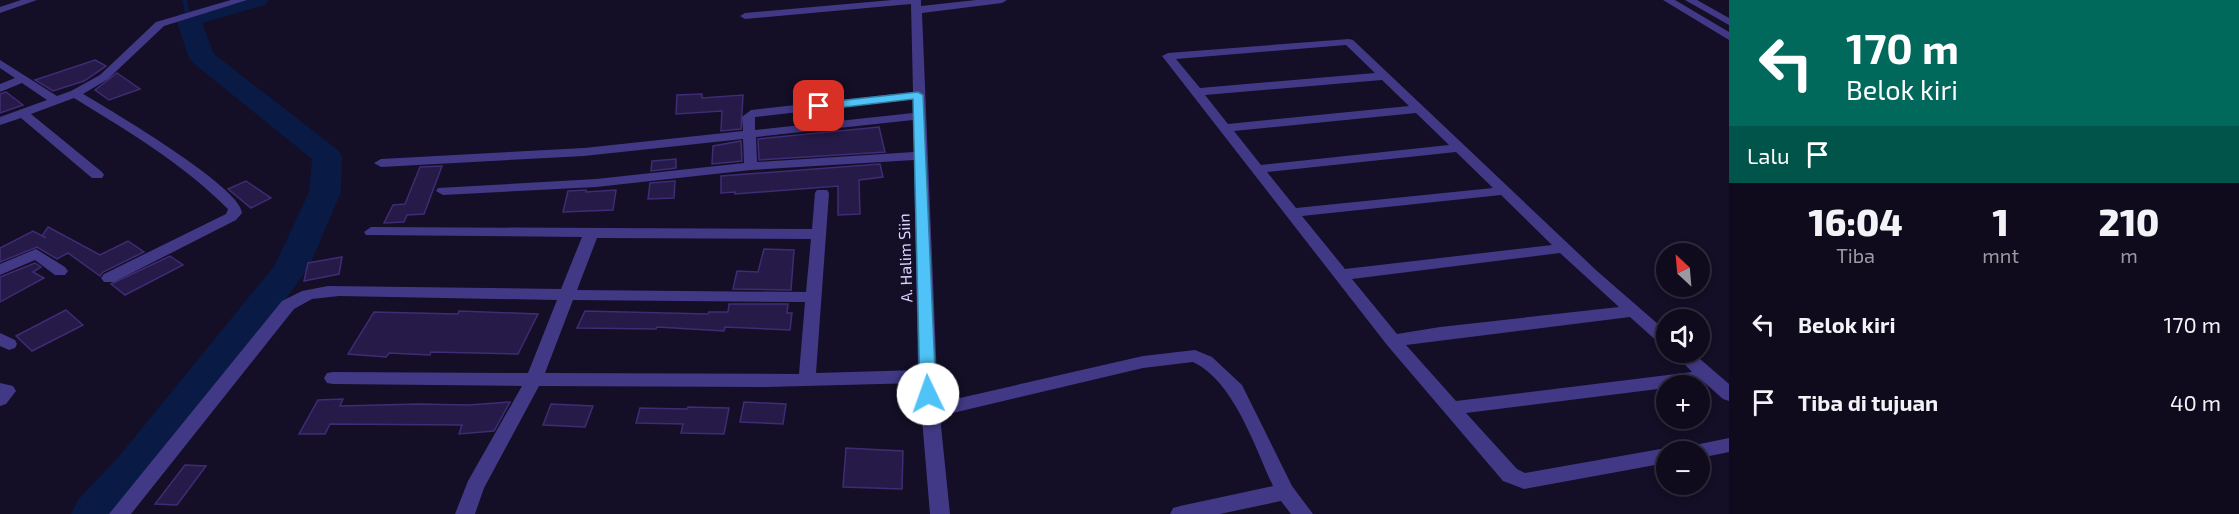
<!DOCTYPE html>
<html lang="id">
<head>
<meta charset="utf-8">
<style>
	body { margin:0; font-family:"Exo 2",sans-serif; background:#181325; color:#f1f3f6; height:100vh; display:flex; flex-direction:column; font-size:22px; white-space:nowrap }
	* { box-sizing:border-box; margin:0 }
	p { font-size:20px; color:#9b9aa3 }
	.icon { flex:none; width:33px; height:33px; fill:none; stroke:currentColor; stroke-width:2; stroke-linecap:round; stroke-linejoin:round }
	.map { position:relative; flex:1; overflow:hidden }
	.panel { display:flex; flex-direction:column; background:#0f0a1c; width:510px }
	.panel>* { flex:none }
	.top-card { background:#00695c; color:#fff; overflow:hidden }
	.needle { width:39px; rotate:334deg }
	.controls { position:absolute; left:1656px; top:243px; display:grid; gap:12px }
	.controls a { display:grid; place-items:center; width:54px; height:54px; border-radius:50%; background:#0f0a1c; box-shadow:0 3px 9px #0003,0 0 0 2px #2f2b3b; font-size:30px }
	.pin { position:absolute; display:grid; place-items:center; width:51px; height:51px; color:#fff; margin:-26px; border-radius:12px; box-shadow:0 3px 9px #0006 }
	.me { position:absolute; width:66px; margin:-33px; rotate:357deg; stroke-linejoin:round; filter:drop-shadow(0 0 4px #0008) }
	.turn { display:flex; align-items:center; gap:21px; height:126px; padding:0 18px; font-size:27px }
	.turn .icon { width:78px; height:78px; stroke-width:2.5 }
	.turn b { display:block; font-size:42px; line-height:51px }
	.then { display:flex; align-items:center; height:57px; padding:0 18px; background:#0003; gap:12px; font-size:22px }
	.eta { display:flex; justify-content:space-evenly; align-items:center; height:102px; text-align:center }
	.eta b { font-size:36px; font-weight:800; line-height:42px }
	ul { padding:0; list-style:none }
	li { display:flex; align-items:center; gap:18px; height:78px; padding:0 18px }
	li div { flex:1 }
	li b { display:block; font-size:22px }
	li em { font-style:normal }
	main { display:flex; flex:1; min-height:0 }
	.map>svg:first-child { display:block }
</style>
</head>
<body>
<main>
<div class="map">
<svg width="1729" height="514" viewBox="0 0 1729 514">
	<rect width="100%" height="100%" fill="#140e26"/>
	<g fill="none" stroke-linecap="round" stroke-linejoin="round">
		<path stroke="#091b45" stroke-width="4.5" d="M 185,0 L 188,19"/>
		<path fill="#091b45" fill-rule="evenodd" d="M 230,0 L 269,0 L 265,5 L 202,23 L 214,54 L 338,150 L 342,156 L 341,192 L 308,269 L 151,478 L 122,514 L 71,514 L 78,500 L 121,454 L 275,265 L 309,192 L 312,159 L 193,63 L 189,58 L 176,19 L 179,14 Z"/>
	</g>
	<g fill="#261a48" stroke="#3f2c74" stroke-width="1.5">
		<path d="M 95,60 L 106,66 L 84,81 L 53,91 L 35,80 Z"/>
		<path d="M 117,73 L 140,89 L 109,100 L 95,90 Z"/>
		<path d="M 6,92 L 23,105 L 0,113 L 0,94 Z"/>
		<path d="M 702,94 L 702,98 L 743,95 L 741,129 L 721,131 L 722,111 L 676,114 L 677,95 Z"/>
		<path d="M 879,127 L 885,152 L 759,160 L 758,139 Z"/>
		<path d="M 741,141 L 742,161 L 712,164 L 713,146 Z"/>
		<path d="M 676,159 L 676,168 L 651,171 L 652,161 Z"/>
		<path d="M 880,164 L 883,177 L 859,180 L 860,214 L 838,215 L 838,186 L 735,194 L 735,192 L 721,193 L 721,176 Z"/>
		<path d="M 442,166 L 424,214 L 407,215 L 404,222 L 384,223 L 393,205 L 405,204 L 420,167 Z"/>
		<path d="M 246,181 L 271,198 L 251,208 L 228,189 Z"/>
		<path d="M 675,181 L 674,198 L 648,199 L 650,183 Z"/>
		<path d="M 586,190 L 586,192 L 616,190 L 613,210 L 563,212 L 568,191 Z"/>
		<path d="M 48,227 L 100,255 L 128,241 L 144,252 L 103,272 L 100,276 L 68,253 L 57,259 L 37,247 L 0,262 L 0,248 L 33,231 L 46,238 L 42,236 Z"/>
		<path d="M 764,249 L 794,250 L 791,290 L 733,289 L 737,271 L 758,272 Z"/>
		<path d="M 170,256 L 183,265 L 125,295 L 111,284 Z"/>
		<path d="M 342,257 L 339,274 L 304,281 L 308,263 Z"/>
		<path d="M 35,263 L 41,267 L 33,272 L 44,278 L 0,302 L 0,277 Z"/>
		<path d="M 729,304 L 788,304 L 787,313 L 792,313 L 790,330 L 725,327 L 724,331 L 657,327 L 656,329 L 577,328 L 585,311 L 708,314 L 709,312 L 728,312 Z"/>
		<path d="M 66,310 L 83,325 L 32,351 L 16,336 Z"/>
		<path d="M 459,311 L 538,314 L 518,354 L 431,352 L 430,355 L 389,353 L 386,357 L 348,354 L 374,312 L 458,314 Z"/>
		<path d="M 343,399 L 340,406 L 419,404 L 468,405 L 510,402 L 494,431 L 459,434 L 462,425 L 330,424 L 325,434 L 299,434 L 318,400 Z"/>
		<path d="M 744,402 L 786,404 L 783,424 L 740,422 Z"/>
		<path d="M 551,404 L 593,406 L 585,427 L 543,425 Z"/>
		<path d="M 688,407 L 729,408 L 724,434 L 681,433 L 683,424 L 636,423 L 640,408 L 687,409 Z"/>
		<path d="M 846,448 L 903,451 L 902,489 L 843,487 Z"/>
		<path d="M 185,465 L 206,466 L 177,505 L 155,504 Z"/>
	</g>
	<g fill="none" stroke-linecap="round" stroke-linejoin="round">
		<g fill="#413986" fill-rule="evenodd">
			<path d="M 21,0 L 37,0 L 0,13 L 0,7 Z"/>
			<path d="M 231,0 L 247,0 L 164,26 L 108,79 L 83,94 C 109,109 242,188 242,213 L 236,220 L 114,282 L 104,282 L 101,278 L 104,274 L 226,214 L 228,209 C 183,164 128,131 74,98 L 31,114 L 102,172 L 104,175 L 102,178 L 92,178 L 21,118 L 0,125 L 0,117 L 47,100 L 22,83 L 0,92 L 0,84 L 15,78 L 0,68 L 0,60 L 57,96 L 71,91 L 100,75 L 156,22 Z"/>
			<path d="M 892,0 L 921,0 L 921,6 L 976,0 L 1007,0 L 1002,3 L 922,13 L 938,403 L 1143,356 L 1195,350 L 1212,357 L 1242,385 L 1292,486 L 1313,514 L 1291,514 L 1281,501 L 1220,514 L 1170,514 L 1173,508 L 1180,506 L 1273,486 C 1255,448 1234,381 1193,362 L 1143,368 L 940,416 L 950,514 L 930,514 L 919,383 L 766,387 L 539,386 L 484,488 L 475,514 L 455,514 L 468,481 L 522,386 L 333,384 L 327,383 L 324,378 L 327,373 L 333,372 L 528,373 L 557,300 L 339,296 L 312,299 L 294,309 L 131,514 L 109,514 L 282,301 L 302,291 L 328,286 L 561,289 L 582,237 L 366,235 L 364,232 L 371,227 L 812,229 L 815,193 L 817,190 L 827,190 L 829,193 L 816,373 L 918,370 L 914,160 L 751,170 L 596,187 L 443,195 L 436,191 L 438,188 L 596,179 L 744,163 L 743,139 L 584,156 L 381,167 L 374,163 L 381,159 L 584,148 L 743,131 L 742,117 L 751,110 L 913,92 L 911,4 L 745,19 L 740,16 L 745,13 ZM 913,99 L 913,113 L 755,130 L 755,117 ZM 913,120 L 914,152 L 757,162 L 756,137 ZM 597,238 L 811,239 L 806,292 L 577,290 ZM 573,300 L 805,302 L 799,374 L 545,373 Z"/>
			<path d="M 1663,0 L 1675,0 L 1729,32 L 1729,40 Z"/>
			<path d="M 1685,0 L 1697,0 L 1729,18 L 1729,25 Z"/>
			<path d="M 1349,39 L 1353,40 L 1597,271 L 1666,331 L 1666,346 L 1660,344 L 1630,317 L 1406,345 L 1456,401 L 1692,372 L 1673,352 L 1692,352 L 1729,384 L 1729,401 L 1723,399 L 1705,383 L 1666,386 L 1666,388 L 1466,413 L 1517,469 L 1525,473 L 1666,448 L 1673,452 L 1666,452 L 1666,463 L 1524,489 L 1503,481 L 1387,345 L 1162,56 L 1168,53 ZM 1346,45 L 1375,73 L 1200,88 L 1176,59 ZM 1382,80 L 1409,106 L 1228,124 L 1205,95 ZM 1416,113 L 1449,145 L 1261,165 L 1234,131 ZM 1456,152 L 1493,188 L 1296,208 L 1267,172 ZM 1501,195 L 1552,245 L 1345,269 L 1302,216 ZM 1560,253 L 1619,307 L 1440,327 L 1397,334 L 1352,279 Z"/>
			<path d="M 36,249 L 65,267 L 68,271 L 65,275 L 55,275 L 35,260 L 0,275 L 0,264 Z"/>
			<path d="M 0,333 L 15,340 L 17,344 L 15,348 L 9,350 L 0,346 Z"/>
			<path d="M 0,383 L 13,386 L 16,391 L 6,404 L 0,406 Z"/>
			<path d="M 1729,438 L 1729,452 L 1700,458 L 1700,452 L 1683,452 L 1685,447 Z"/>
		</g>
	</g>
	<path fill="#4fc3f7" stroke="#337fa1" stroke-width="1.5" d="M 918,92 L 923,95 L 936,394 L 933,398 L 922,398 L 920,394 L 913,99 L 819,110 L 814,106 L 819,103 Z"/>
	<g text-anchor="middle" stroke-width="6" stroke-linejoin="round" paint-order="stroke">
		<g font-size="16" fill="#dbd4ff" stroke="#140e26">
			<text transform="translate(905 258) rotate(-92)" y="6">A. Halim Siin</text>
		</g>
	</g>
</svg>
<div class="controls">
<a><svg class="needle" viewBox="-14 -14 28 28"><path d="M0-13l5 13h-10z" fill="#e53935"/><path d="M0 13l5-13h-10z" fill="#9b9aa3"/></svg></a>
<a><svg class="icon" aria-label="sound" viewBox="0 0 24 24"><path d="M4 9h4l5-4v14l-5-4H4zM17 9q2 3 0 6"/></svg></a>
<a>+</a>
<a>−</a>
</div>
<div class="pin" style="left:819px;top:106px;background:#d93025"><svg class="icon" aria-label="arrive" viewBox="0 0 24 24"><path d="M6 21V4h12l-3 4 3 4H6"/></svg></div>
<svg class="me" style="left:928px;top:394px" viewBox="-20 -20 40 40"><circle r="19" fill="#fff"/><path d="M0-13L10 11 0 6-10 11z" fill="#4fc3f7"/></svg>
</div>
<section class="panel">
<div class="top-card">
<div class="turn"><svg class="icon" aria-label="left" viewBox="0 0 24 24"><path d="M17 20v-9H6M10 6l-5 5 5 5"/></svg><div><b>170 m</b>Belok kiri</div></div>
<div class="then">Lalu<svg class="icon" aria-label="arrive" viewBox="0 0 24 24"><path d="M6 21V4h12l-3 4 3 4H6"/></svg></div>
</div>
<div class="eta">
<div><b>16:04</b><p>Tiba</p></div>
<div><b>1</b><p>mnt</p></div>
<div><b>210</b><p>m</p></div>
</div>
<ul>
<li><svg class="icon" aria-label="left" viewBox="0 0 24 24"><path d="M17 20v-9H6M10 6l-5 5 5 5"/></svg><div><b>Belok kiri</b></div><em>170 m</em></li>
<li><svg class="icon" aria-label="arrive" viewBox="0 0 24 24"><path d="M6 21V4h12l-3 4 3 4H6"/></svg><div><b>Tiba di tujuan</b></div><em>40 m</em></li>
</ul>
</section>
</main>
</body>
</html>
